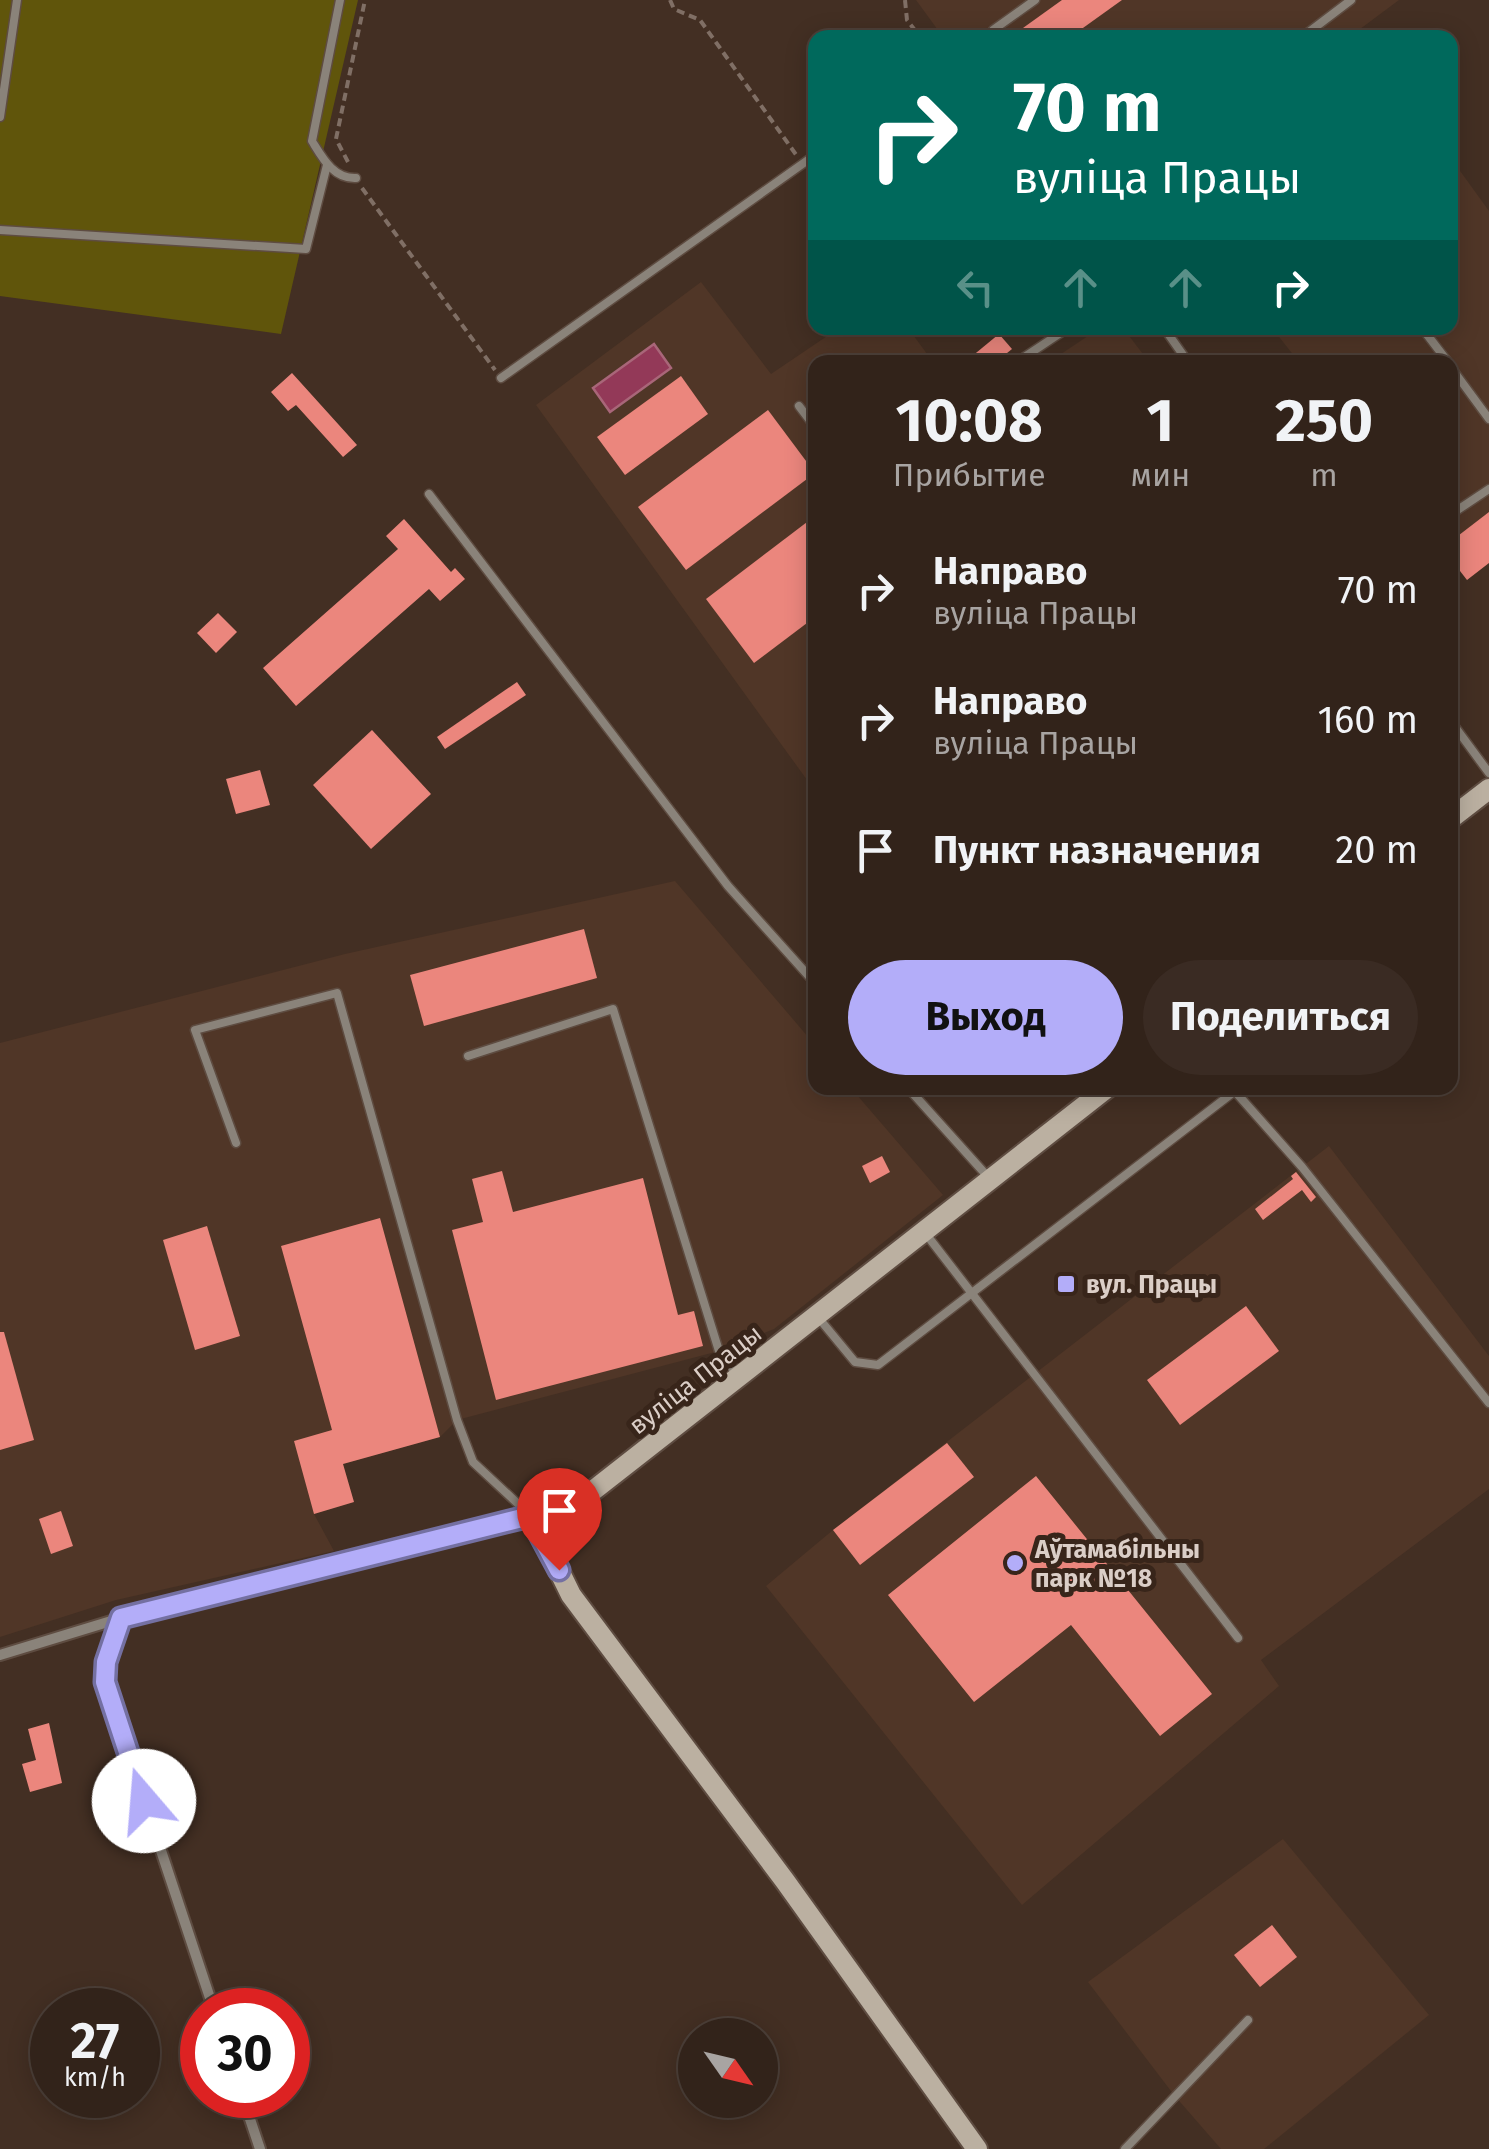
<!DOCTYPE html>
<html lang="ru">
<head>
<meta charset="utf-8">
<style>
	body { margin:0; font-family:"Fira Sans",sans-serif; background:#3a2b23; color:#f1f3f6; height:100vh; display:flex; flex-direction:column; font-size:38px; white-space:nowrap }
	* { box-sizing:border-box; margin:0 }
	p { font-size:32px; color:#a8a4a2 }
	.icon { flex:none; width:55px; height:55px; fill:none; stroke:currentColor; stroke-width:2; stroke-linecap:round; stroke-linejoin:round }
	.map { position:relative; flex:1; overflow:hidden }
	.details { position:absolute; left:808px; top:355px; width:650px; height:740px; display:flex; flex-direction:column; background:#32231a; border-radius:20px; box-shadow:0 5px 25px #0003,0 0 0 2px #4d4039 }
	.details>* { flex:none }
	.hud { position:absolute; left:808px; top:30px; width:650px; height:305px; border-radius:20px; box-shadow:0 5px 25px #0003,0 0 0 2px #4d4039; background:#00695c; color:#fff; overflow:hidden }
	.needle { width:65px; rotate:124deg }
	.tools { position:absolute; left:678px; top:2018px; display:grid; gap:20px }
	.tools a { display:grid; place-items:center; width:100px; height:100px; border-radius:50%; background:#32231a; box-shadow:0 5px 25px #0003,0 0 0 2px #4d4039; font-size:50px }
	.speed { position:absolute; left:30px; top:1988px; display:flex; gap:20px; font-size:50px; font-weight:700; text-align:center }
	.speed>* { display:grid; place-content:center; width:130px; height:130px; border-radius:50%; background:#32231a; box-shadow:0 5px 25px #0003,0 0 0 2px #4d4039; line-height:1 }
	.speed small { font-size:25px; font-weight:400 }
	.speed .limit { border:15px solid #d22; background:#fff; color:#111 }
	.pin { position:absolute; display:grid; place-items:center; width:85px; height:85px; color:#fff; margin:-102px -42px; border-radius:50% 50% 50% 0; rotate:-45deg; box-shadow:0 0 10px #0007 }
	.pin .icon { rotate:45deg }
	.me { position:absolute; width:110px; margin:-55px; rotate:342deg; stroke-linejoin:round; filter:drop-shadow(0 0 8px #0008) }
	.turn { display:flex; align-items:center; gap:35px; height:210px; padding:0 40px; font-size:45px }
	.turn .icon { width:130px; height:130px; stroke-width:2.5 }
	.turn b { display:block; font-size:70px; line-height:85px }
	.lanes { display:flex; align-items:center; height:95px; padding:0 40px; background:#0003; justify-content:center; gap:50px; direction:ltr }
	.lanes .off { opacity:.35 }
	.eta { display:flex; justify-content:space-evenly; align-items:center; height:170px; text-align:center }
	.eta b { font-size:60px; font-weight:700; line-height:70px }
	.primary-button { display:flex; gap:20px; margin-top:auto; padding:20px 40px }
	.primary-button a { flex:1; height:115px; border-radius:60px; background:#b3adf9; color:#111; font-size:40px; font-weight:700; line-height:115px; text-align:center }
	.primary-button a+a { background:#3a2b23; color:#f1f3f6 }
	ul { padding:0; list-style:none }
	li { display:flex; align-items:center; gap:30px; height:130px; padding:0 40px }
	li div { flex:1 }
	li b { display:block; font-size:38px }
	li em { font-style:normal }
	.map>svg:first-child { display:block }
</style>
</head>
<body>
<div class="map">
<svg width="1489" height="2149" viewBox="0 0 1489 2149">
	<rect width="100%" height="100%" fill="#432f23"/>
	<g fill="#503627">
		<path d="M 916,0 L 1399,0 L 1348,38 L 943,37 Z"/>
		<path d="M 1450,157 L 1489,211 L 1489,563 L 1467,580 L 1450,559 L 1450,362 L 1299,362 L 1272,328 L 1450,328 Z"/>
		<path d="M 701,282 L 771,374 L 839,328 L 908,328 L 933,362 L 815,362 L 815,791 L 536,405 Z"/>
		<path d="M 1100,328 L 1123,328 L 1149,362 L 1049,362 Z"/>
		<path d="M 675,881 L 815,1045 L 815,1088 L 851,1088 L 943,1195 L 774,1329 L 719,1351 L 457,1420 L 440,1437 L 343,1464 L 354,1502 L 314,1514 L 334,1551 L 116,1600 L 0,1637 L 0,1043 L 345,954 Z"/>
		<path d="M 1329,1146 L 1489,1356 L 1489,1489 L 1261,1660 L 1279,1686 L 1022,1905 L 766,1586 L 833,1530 Z"/>
		<path d="M 1283,1839 L 1429,2015 L 1264,2149 L 1221,2149 L 1174,2095 L 1088,1982 Z"/>
	</g>
	<path fill="#60550b" d="M 0,0 L 358,0 L 281,334 L 0,296 Z"/>
	<path fill="#933958" stroke="#a96679" stroke-width="2.5" d="M 654,344 L 671,368 L 610,412 L 593,388 Z"/>
	<g fill="#eb867d">
		<path d="M 1062,0 L 1122,0 L 1069,38 L 1009,38 Z"/>
		<path d="M 999,334 L 1012,349 L 996,362 L 965,362 Z"/>
		<path d="M 292,373 L 357,445 L 343,457 L 296,405 L 288,411 L 271,392 Z"/>
		<path d="M 681,376 L 708,414 L 625,475 L 597,437 Z"/>
		<path d="M 768,410 L 815,473 L 686,570 L 638,507 Z"/>
		<path d="M 1489,512 L 1489,563 L 1467,580 L 1450,558 L 1450,542 Z"/>
		<path d="M 815,516 L 815,617 L 754,663 L 706,599 Z"/>
		<path d="M 404,519 L 451,572 L 455,568 L 465,579 L 440,601 L 429,589 L 296,706 L 263,668 L 398,549 L 386,536 Z"/>
		<path d="M 218,613 L 237,632 L 216,653 L 197,633 Z"/>
		<path d="M 517,682 L 526,695 L 445,749 L 437,737 Z"/>
		<path d="M 372,730 L 431,794 L 371,849 L 313,785 Z"/>
		<path d="M 260,770 L 270,805 L 236,814 L 226,779 Z"/>
		<path d="M 584,929 L 597,978 L 424,1026 L 410,975 Z"/>
		<path d="M 882,1156 L 890,1172 L 870,1183 L 862,1166 Z"/>
		<path d="M 502,1171 L 513,1212 L 643,1178 L 678,1315 L 694,1311 L 703,1346 L 496,1400 L 452,1230 L 483,1222 L 472,1179 Z"/>
		<path d="M 1296,1172 L 1316,1197 L 1311,1202 L 1302,1190 L 1263,1220 L 1255,1209 L 1293,1179 L 1291,1176 Z"/>
		<path d="M 380,1218 L 440,1437 L 343,1464 L 354,1502 L 314,1514 L 294,1441 L 332,1430 L 281,1246 Z"/>
		<path d="M 207,1226 L 240,1336 L 195,1350 L 163,1240 Z"/>
		<path d="M 1246,1306 L 1279,1351 L 1180,1425 L 1147,1380 Z"/>
		<path d="M 0,1332 L 4,1332 L 34,1440 L 0,1450 Z"/>
		<path d="M 947,1443 L 974,1477 L 860,1565 L 833,1530 Z"/>
		<path d="M 1036,1476 L 1212,1694 L 1160,1736 L 1071,1625 L 974,1702 L 888,1595 Z"/>
		<path d="M 61,1511 L 73,1546 L 51,1554 L 39,1519 Z"/>
		<path d="M 49,1723 L 62,1783 L 30,1792 L 22,1764 L 36,1760 L 28,1729 Z"/>
		<path d="M 1272,1925 L 1297,1957 L 1260,1987 L 1234,1955 Z"/>
	</g>
	<g fill="none" stroke-linecap="round" stroke-linejoin="round">
		<defs>
			<g id="lane">
				<path d="M 340,0 L 312,141 C 322,157 333,179 356,178"/>
				<path d="M 993,38 L 993,30 L 1035,0"/>
				<path d="M 1301,38 L 1351,0"/>
				<path d="M 0,117 L 17,0"/>
				<path d="M 0,230 L 306,249 L 327,165"/>
				<path d="M 1164,328 L 1188,362"/>
				<path d="M 1422,328 L 1448,362"/>
				<path d="M 1017,362 L 1068,328"/>
				<path d="M 1450,366 L 1489,419"/>
				<path d="M 501,378 L 815,155"/>
				<path d="M 799,406 L 815,427"/>
				<path d="M 429,494 L 728,886 L 815,983"/>
				<path d="M 1450,515 L 1489,489"/>
				<path d="M 1450,720 L 1489,773"/>
				<path d="M 468,1056 L 613,1009 L 719,1351 L 738,1376"/>
				<path d="M 908,1088 L 989,1178"/>
				<path d="M 1232,1088 L 1302,1167 L 1489,1403"/>
				<path d="M 236,1143 L 195,1030 L 337,993 L 457,1420 L 473,1462 L 530,1515"/>
				<path d="M 926,1234 L 1238,1638"/>
				<path d="M 817,1316 L 855,1362 L 878,1365 L 1235,1091"/>
				<path d="M 1125,2149 L 1248,2020"/>
			</g>
			<g id="street">
				<path d="M 121,1618 L 106,1661 L 105,1682 L 214,2010"/>
				<path d="M 0,1655 L 121,1618 L 530,1515 L 547,1546"/>
				<path d="M 242,2095 L 260,2149"/>
			</g>
			<g id="secondary">
				<path d="M 1450,819 L 1489,789"/>
				<path d="M 977,2149 L 785,1881 L 571,1595 L 547,1546 L 561,1520 L 590,1493 L 1107,1088"/>
			</g>
		</defs>
		<use href="#lane" stroke="#5e4c41" stroke-width="11"/>
		<use href="#street" stroke="#5e4c41" stroke-width="14"/>
		<use href="#secondary" stroke="#5e4c41" stroke-width="24"/>
		<g stroke="#806f65" stroke-width="4" stroke-dasharray="8 5" stroke-linecap="butt">
			<path d="M 670,0 L 674,9 L 700,20 L 797,156"/>
			<path d="M 905,0 L 907,20 L 921,38"/>
			<path d="M 348,162 L 336,139 L 365,0"/>
			<path d="M 362,188 L 495,370"/>
		</g>
		<use href="#lane" stroke="#8a837a" stroke-width="8"/>
		<use href="#street" stroke="#8a837a" stroke-width="10"/>
		<use href="#secondary" stroke="#bbb0a1" stroke-width="20"/>
	</g>
	<g fill="none" stroke-linecap="round" stroke-linejoin="round">
		<defs>
			<path id="route" d="M 144,1801 L 105,1682 L 106,1662 L 121,1618 L 530,1516 L 559,1570"/>
		</defs>
		<use href="#route" stroke="#7470a2" stroke-width="25"/>
		<use href="#route" stroke="#b3adf9" stroke-width="18"/>
	</g>
	<g fill="#b3adf9" stroke="#38251a" stroke-width="4">
		<rect x="1056" y="1274" width="20" height="20" rx="5"/>
		<circle cx="1015" cy="1563" r="10"/>
	</g>
	<g text-anchor="middle" stroke-width="10" stroke-linejoin="round" paint-order="stroke">
		<g font-size="25" font-weight="bold" fill="#dbcec7" stroke="#38251a" text-anchor="start">
			<text x="1086" y="1293">вул. Працы</text>
			<text x="1035" y="1558">Аўтамабільны<tspan x="1035" dy="29">парк №18</tspan></text>
		</g>
		<g font-size="25" fill="#dbcec7" stroke="#38251a">
			<text transform="translate(695 1379) rotate(-38)" y="9">вуліца Працы</text>
		</g>
	</g>
</svg>
<div class="tools">
<a><svg class="needle" viewBox="-14 -14 28 28"><path d="M0-13l5 13h-10z" fill="#e53935"/><path d="M0 13l5-13h-10z" fill="#a8a4a2"/></svg></a>
</div>
<div class="speed"><div>27<small>km/h</small></div><div class="limit">30</div></div>
<div class="pin" style="left:559px;top:1570px;background:#d93025"><svg class="icon" aria-label="arrive" viewBox="0 0 24 24"><path d="M6 21V4h12l-3 4 3 4H6"/></svg></div>
<svg class="me" style="left:144px;top:1801px" viewBox="-20 -20 40 40"><circle r="19" fill="#fff"/><path d="M0-13L10 11 0 6-10 11z" fill="#b3adf9"/></svg>
<div class="hud">
<div class="turn"><svg class="icon" aria-label="right" viewBox="0 0 24 24"><path d="M7 20v-9h11M14 6l5 5-5 5"/></svg><div><b>70 m</b>вуліца Працы</div></div>
<div class="lanes"><svg class="icon off" aria-label="left" viewBox="0 0 24 24"><path d="M17 20v-9H6M10 6l-5 5 5 5"/></svg><svg class="icon off" aria-label="ahead" viewBox="0 0 24 24"><path d="M12 20V5M6 11l6-6 6 6"/></svg><svg class="icon off" aria-label="ahead" viewBox="0 0 24 24"><path d="M12 20V5M6 11l6-6 6 6"/></svg><svg class="icon" aria-label="right" viewBox="0 0 24 24"><path d="M7 20v-9h11M14 6l5 5-5 5"/></svg></div>
</div>
<section class="details">
<div class="eta">
<div><b>10:08</b><p>Прибытие</p></div>
<div><b>1</b><p>мин</p></div>
<div><b>250</b><p>m</p></div>
</div>
<ul>
<li><svg class="icon" aria-label="right" viewBox="0 0 24 24"><path d="M7 20v-9h11M14 6l5 5-5 5"/></svg><div><b>Направо</b><p>вуліца Працы</p></div><em>70 m</em></li>
<li><svg class="icon" aria-label="right" viewBox="0 0 24 24"><path d="M7 20v-9h11M14 6l5 5-5 5"/></svg><div><b>Направо</b><p>вуліца Працы</p></div><em>160 m</em></li>
<li><svg class="icon" aria-label="arrive" viewBox="0 0 24 24"><path d="M6 21V4h12l-3 4 3 4H6"/></svg><div><b>Пункт назначения</b></div><em>20 m</em></li>
</ul>
<div class="primary-button"><a>Выход</a><a>Поделиться</a></div>
</section>
</div>
</body>
</html>
